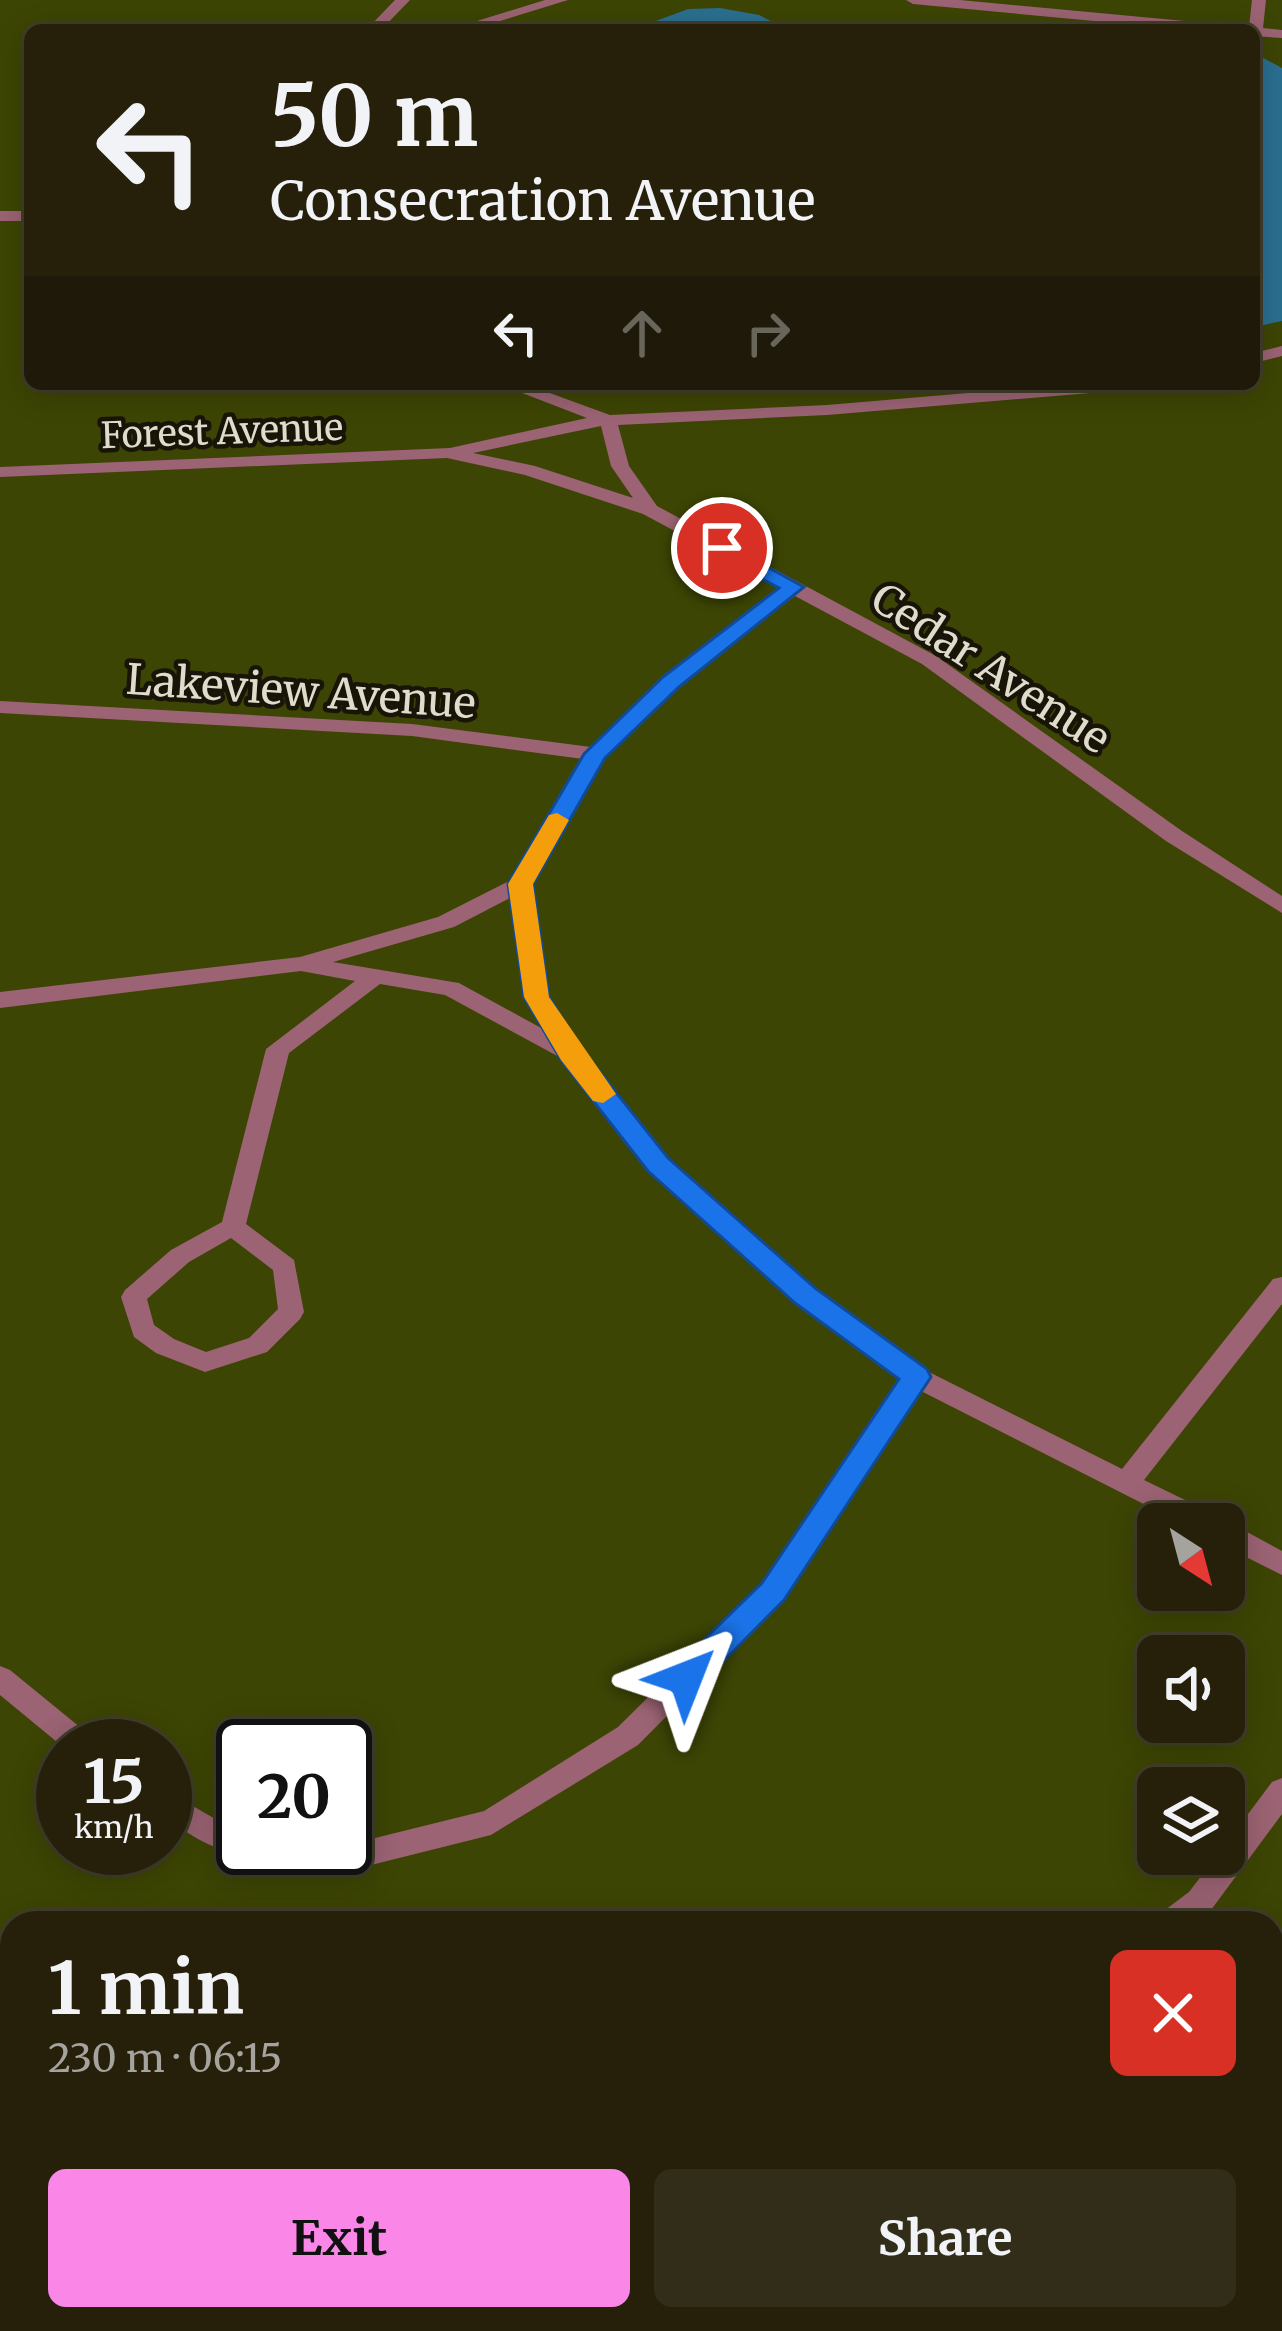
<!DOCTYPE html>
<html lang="en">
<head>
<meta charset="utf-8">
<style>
	body { margin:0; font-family:Merriweather,serif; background:#322d19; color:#f1f3f6; height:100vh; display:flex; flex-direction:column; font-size:45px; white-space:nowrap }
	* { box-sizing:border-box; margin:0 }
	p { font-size:39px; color:#a4a39d }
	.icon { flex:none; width:66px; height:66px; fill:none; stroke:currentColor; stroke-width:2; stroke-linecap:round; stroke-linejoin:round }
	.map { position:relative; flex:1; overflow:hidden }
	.side { position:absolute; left:0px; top:1911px; width:1284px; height:420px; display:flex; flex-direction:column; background:#26200b; border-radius:36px 36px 0 0; box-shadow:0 6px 30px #0003,0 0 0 3px #423e2c }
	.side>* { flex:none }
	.hud { position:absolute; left:24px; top:24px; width:1236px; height:366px; border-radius:18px; box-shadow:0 6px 30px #0003,0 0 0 3px #423e2c; background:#26200b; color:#f1f3f6; overflow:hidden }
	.needle { width:78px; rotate:144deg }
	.buttons { position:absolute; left:1137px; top:1503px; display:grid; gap:24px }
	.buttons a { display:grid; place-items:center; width:108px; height:108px; border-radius:18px; background:#26200b; box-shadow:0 6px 30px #0003,0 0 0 3px #423e2c; font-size:60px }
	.speed { position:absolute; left:36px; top:1719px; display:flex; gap:24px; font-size:60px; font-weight:700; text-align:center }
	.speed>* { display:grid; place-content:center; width:156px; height:156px; border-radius:50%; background:#26200b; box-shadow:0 6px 30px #0003,0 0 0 3px #423e2c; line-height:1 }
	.speed small { font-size:30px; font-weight:400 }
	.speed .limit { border:6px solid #111; border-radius:18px; background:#fff; color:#111 }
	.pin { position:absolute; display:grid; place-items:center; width:102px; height:102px; color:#fff; margin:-51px; border:6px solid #fff; border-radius:50%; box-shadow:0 3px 12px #0007 }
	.me { position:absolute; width:132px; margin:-66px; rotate:45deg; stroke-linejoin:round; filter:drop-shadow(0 0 9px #0008) }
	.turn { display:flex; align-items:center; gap:42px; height:252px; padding:0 48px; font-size:54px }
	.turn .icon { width:156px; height:156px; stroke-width:2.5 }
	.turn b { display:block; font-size:84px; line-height:102px }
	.lanes { display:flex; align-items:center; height:114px; padding:0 48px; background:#0003; justify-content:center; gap:60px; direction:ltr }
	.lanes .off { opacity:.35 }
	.round { display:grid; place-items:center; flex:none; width:126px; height:126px; border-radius:18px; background:#322d19 }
	.summary { display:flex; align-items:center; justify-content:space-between; height:204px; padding:0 48px }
	h1 { font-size:72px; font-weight:700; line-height:90px }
	.action { display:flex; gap:24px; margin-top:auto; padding:24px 48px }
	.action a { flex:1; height:138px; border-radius:18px; background:#fa87e7; color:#111; font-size:48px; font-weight:700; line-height:138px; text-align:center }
	.action a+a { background:#322d19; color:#f1f3f6 }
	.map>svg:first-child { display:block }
</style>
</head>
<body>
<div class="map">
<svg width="1282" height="2331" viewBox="0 0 1282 2331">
	<rect width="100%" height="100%" fill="#332b0f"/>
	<path fill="#3d4504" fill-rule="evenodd" d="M 0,0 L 1282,0 L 1282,2331 L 0,2331 ZM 30,30 L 1254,30 L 1254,384 L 30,384 ZM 1158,1524 L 1224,1524 L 1224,1590 L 1158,1590 ZM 1158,1656 L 1224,1656 L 1224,1722 L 1158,1722 ZM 63,1746 L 165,1746 L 165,1848 L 63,1848 ZM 243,1746 L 345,1746 L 345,1848 L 243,1848 ZM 1158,1788 L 1224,1788 L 1224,1854 L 1158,1854 ZM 12,1923 L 1272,1923 L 1272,2319 L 12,2319 Z"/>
	<g fill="#2a6f8f">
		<path d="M 720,8 L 759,15 L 788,30 L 632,30 L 688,9 Z"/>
		<path d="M 1254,53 L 1282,68 L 1282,321 L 1254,327 Z"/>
	</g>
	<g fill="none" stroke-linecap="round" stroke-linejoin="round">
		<g fill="#9b6373" fill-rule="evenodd">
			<path d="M 395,0 L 410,0 L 381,30 L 366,30 Z"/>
			<path d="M 545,0 L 568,0 L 471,30 L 448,30 Z"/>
			<path d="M 906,0 L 960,0 L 1249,27 L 1252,0 L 1266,0 L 1263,28 L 1282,30 L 1282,38 L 1254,36 L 1254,30 L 1191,30 L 913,4 Z"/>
			<rect x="0" y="211" width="30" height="10"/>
			<path d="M 1282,346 L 1282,356 L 1254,363 L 1254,353 Z"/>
			<path d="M 499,384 L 525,384 L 610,415 L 827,405 L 1075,384 L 1147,384 L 1138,389 L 827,415 L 618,425 L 629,466 L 657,506 L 936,656 L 1182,831 L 1282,896 L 1282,913 L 1166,841 L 922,664 L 795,596 L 678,686 L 604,757 L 532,884 L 547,997 L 578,1049 L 666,1158 L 814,1288 L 925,1370 L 1122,1469 L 1273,1279 L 1282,1277 L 1282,1304 L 1144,1480 L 1218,1516 L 1221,1523 L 1234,1525 L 1282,1551 L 1282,1575 L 1224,1546 L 1224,1524 L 1183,1524 L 921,1391 L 783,1599 L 638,1745 L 491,1835 L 367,1866 L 312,1857 L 307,1848 L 345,1848 L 345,1838 L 367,1840 L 484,1811 L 618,1727 L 763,1583 L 901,1379 L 796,1302 L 650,1170 L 561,1058 L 445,995 L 380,984 L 289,1053 L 246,1224 L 294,1260 L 304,1312 L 300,1319 L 267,1352 L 205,1372 L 156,1353 L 134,1337 L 121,1297 L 125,1290 L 171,1250 L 222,1222 L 266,1049 L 355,981 L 301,971 L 0,1008 L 0,992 L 300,957 L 438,917 L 513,879 L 583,759 L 412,736 L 0,713 L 0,701 L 412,724 L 591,747 L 664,678 L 781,588 L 643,514 L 525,475 L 447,458 L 0,477 L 0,467 L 450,448 L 587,418 ZM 601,426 L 611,466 L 633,498 L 535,466 L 473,453 ZM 512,897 L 525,997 L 543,1029 L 459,983 L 333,962 L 454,927 ZM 231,1238 L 273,1270 L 278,1309 L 249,1338 L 206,1352 L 174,1339 L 154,1325 L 147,1299 L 189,1262 Z"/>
			<path d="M 0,1666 L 10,1670 L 92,1737 L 96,1746 L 63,1747 L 0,1695 Z"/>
			<path d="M 1282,1778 L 1282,1814 L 1211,1910 L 1195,1923 L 1157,1923 L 1161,1913 L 1189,1892 L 1218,1854 L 1224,1854 L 1224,1846 L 1272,1782 Z"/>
			<path d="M 165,1790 L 224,1824 L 243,1826 L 243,1848 L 253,1848 C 221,1860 191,1834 165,1818 Z"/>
			<rect x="924" y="2319" width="34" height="12"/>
		</g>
	</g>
	<path fill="#1a73e8" stroke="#114b97" stroke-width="3" d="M 722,542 L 804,587 L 679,687 L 605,758 L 533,884 L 549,997 L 580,1047 L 668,1158 L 815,1288 L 927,1369 L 931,1377 L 784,1600 L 697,1688 L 686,1692 L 674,1688 L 670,1678 L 674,1669 L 762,1583 L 899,1379 L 795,1303 L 648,1171 L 561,1060 L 524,997 L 508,884 L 584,754 L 663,677 L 779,588 L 714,553 L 714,544 Z"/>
	<path fill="#f59e0b" d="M 557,813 L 569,820 L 533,884 L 549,997 L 616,1094 L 603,1103 L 593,1101 L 561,1060 L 524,997 L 508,884 L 549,815 Z"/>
	<g text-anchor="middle" stroke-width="9" stroke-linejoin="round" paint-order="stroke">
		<g font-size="36" fill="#e0dccb" stroke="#181408">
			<text transform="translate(222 431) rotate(-2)" y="13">Forest Avenue</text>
		</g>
		<g font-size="42" fill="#e0dccb" stroke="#181408">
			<text transform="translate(991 668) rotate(33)" y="15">Cedar Avenue</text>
			<text transform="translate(301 691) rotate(4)" y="15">Lakeview Avenue</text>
		</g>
	</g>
</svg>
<div class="buttons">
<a><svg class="needle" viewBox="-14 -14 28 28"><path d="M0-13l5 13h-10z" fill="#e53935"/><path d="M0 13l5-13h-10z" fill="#a4a39d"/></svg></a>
<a><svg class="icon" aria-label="sound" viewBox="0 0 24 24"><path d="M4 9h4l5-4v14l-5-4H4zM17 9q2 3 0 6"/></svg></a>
<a><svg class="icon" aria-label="layers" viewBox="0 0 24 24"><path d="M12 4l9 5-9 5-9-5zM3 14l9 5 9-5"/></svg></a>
</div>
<div class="speed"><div>15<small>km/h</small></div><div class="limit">20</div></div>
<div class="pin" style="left:722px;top:548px;background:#d93025"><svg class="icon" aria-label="arrive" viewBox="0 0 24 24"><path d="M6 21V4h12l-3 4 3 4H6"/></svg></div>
<svg class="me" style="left:686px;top:1678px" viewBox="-20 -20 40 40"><path d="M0-17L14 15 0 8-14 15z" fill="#1a73e8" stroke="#fff" stroke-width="4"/></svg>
<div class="hud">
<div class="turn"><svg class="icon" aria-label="left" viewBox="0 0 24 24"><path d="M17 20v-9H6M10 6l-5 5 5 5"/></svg><div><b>50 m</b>Consecration Avenue</div></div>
<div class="lanes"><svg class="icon" aria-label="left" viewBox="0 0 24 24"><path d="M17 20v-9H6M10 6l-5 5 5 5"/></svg><svg class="icon off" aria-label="ahead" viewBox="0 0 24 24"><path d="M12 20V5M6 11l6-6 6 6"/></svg><svg class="icon off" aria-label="right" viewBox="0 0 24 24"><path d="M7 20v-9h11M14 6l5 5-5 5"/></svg></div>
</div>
<section class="side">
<div class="summary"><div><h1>1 min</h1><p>230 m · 06:15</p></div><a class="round" style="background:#d93025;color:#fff"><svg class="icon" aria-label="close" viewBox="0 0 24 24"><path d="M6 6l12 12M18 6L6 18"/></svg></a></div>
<div class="action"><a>Exit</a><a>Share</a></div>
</section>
</div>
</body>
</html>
